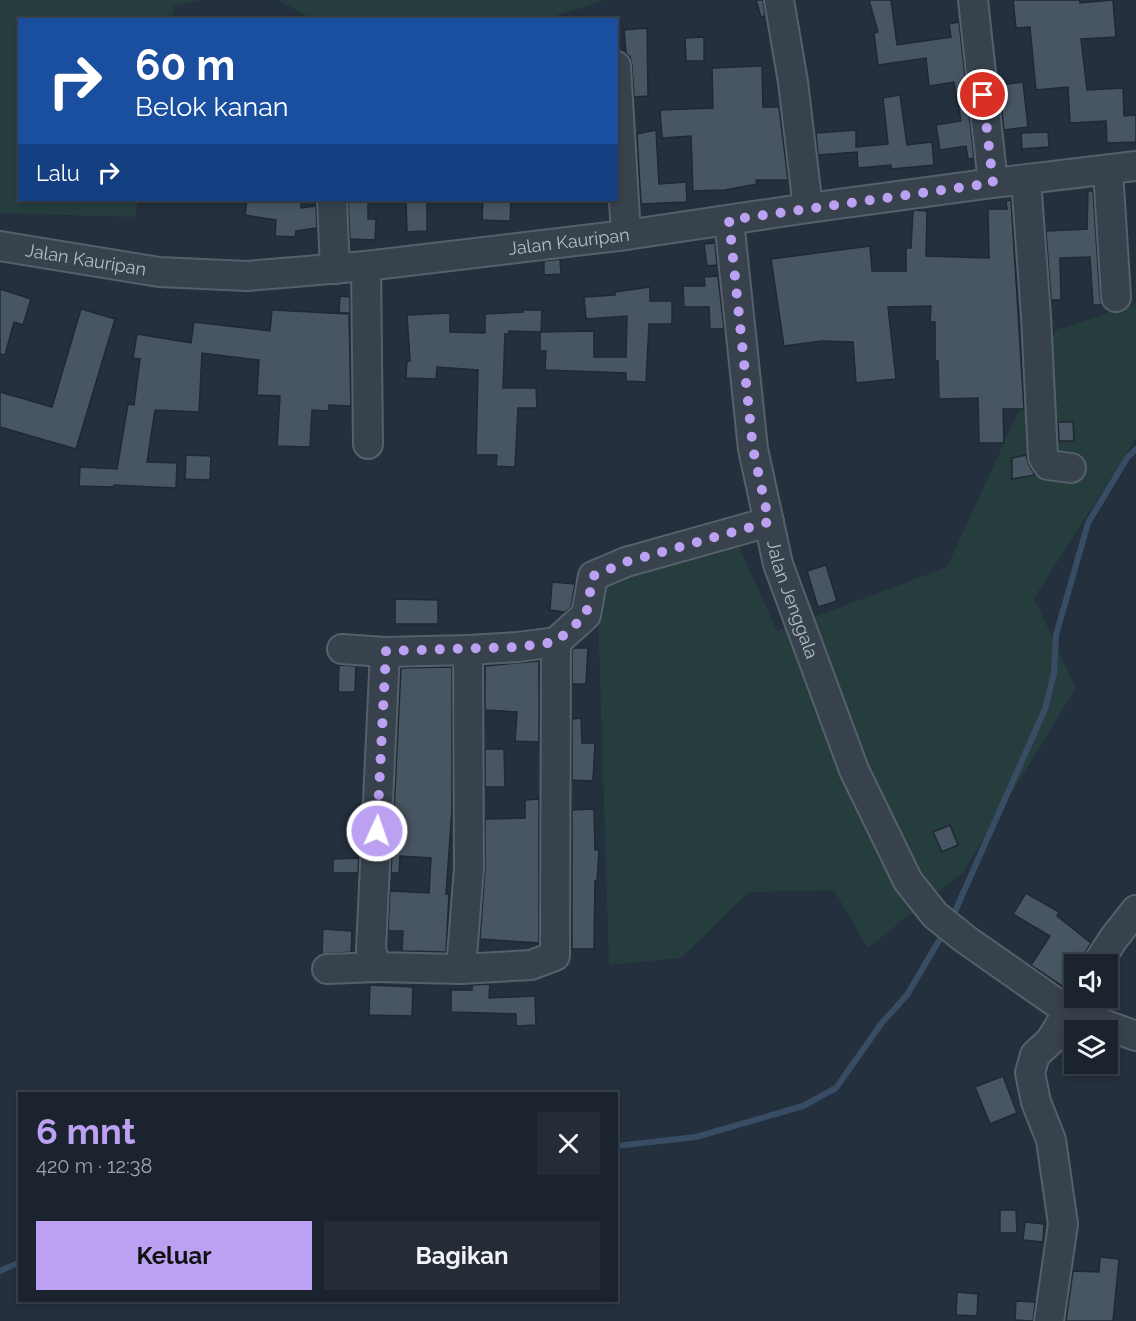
<!DOCTYPE html>
<html lang="id">
<head>
<meta charset="utf-8">
<style>
	body { margin:0; font-family:Raleway,sans-serif; background:#242c36; color:#f1f3f6; height:100vh; display:flex; flex-direction:column; font-size:22px; white-space:nowrap }
	* { box-sizing:border-box; margin:0 }
	p { font-size:20px; color:#a0a4aa }
	.icon { flex:none; width:33px; height:33px; fill:none; stroke:currentColor; stroke-width:2; stroke-linecap:round; stroke-linejoin:round }
	.map { position:relative; flex:1; overflow:hidden }
	.drawer { position:absolute; left:18px; top:1092px; width:600px; height:210px; display:flex; flex-direction:column; background:#1b242e; border-radius:0px; box-shadow:0 3px 9px #0003,0 0 0 2px #39414a }
	.drawer>* { flex:none }
	.top-card { position:absolute; left:18px; top:18px; width:600px; height:183px; border-radius:0px; box-shadow:0 3px 9px #0003,0 0 0 2px #39414a; background:#1a4fa0; color:#fff; overflow:hidden }
	.fabs { position:absolute; left:1064px; top:954px; display:grid; gap:12px }
	.fabs a { display:grid; place-items:center; width:54px; height:54px; border-radius:0px; background:#1b242e; box-shadow:0 3px 9px #0003,0 0 0 2px #39414a; font-size:30px }
	.pin { position:absolute; display:grid; place-items:center; width:51px; height:51px; color:#fff; margin:-26px; border:3px solid #fff; border-radius:50%; box-shadow:0 2px 6px #0007 }
	.me { position:absolute; width:66px; margin:-33px; rotate:3deg; stroke-linejoin:round; filter:drop-shadow(0 0 4px #0008) }
	.turn { display:flex; align-items:center; gap:21px; height:126px; padding:0 18px; font-size:27px }
	.turn .icon { width:78px; height:78px; stroke-width:2.5 }
	.turn b { display:block; font-size:42px; line-height:51px }
	.then { display:flex; align-items:center; height:57px; padding:0 18px; background:#0003; gap:12px; font-size:22px }
	.round { display:grid; place-items:center; flex:none; width:63px; height:63px; border-radius:0px; background:#242c36 }
	.head { display:flex; align-items:center; justify-content:space-between; height:102px; padding:0 18px }
	h1 { font-size:36px; font-weight:700; line-height:45px; color:#bca0f2 }
	.primary-button { display:flex; gap:12px; margin-top:auto; padding:12px 18px }
	.primary-button a { flex:1; height:69px; border-radius:0px; background:#bca0f2; color:#111; font-size:24px; font-weight:700; line-height:69px; text-align:center }
	.primary-button a+a { background:#242c36; color:#f1f3f6 }
	.map>svg:first-child { display:block }
</style>
</head>
<body>
<div class="map">
<svg width="1136" height="1321" viewBox="0 0 1136 1321">
	<rect width="100%" height="100%" fill="#24303d"/>
	<g fill="#263d3e">
		<path d="M 0,0 L 201,0 L 174,6 L 172,19 L 20,20 L 20,200 L 138,200 L 135,217 L 0,213 Z"/>
		<path d="M 278,0 L 605,0 L 546,19 L 314,20 Z"/>
		<path d="M 1136,304 L 1136,439 L 1034,598 L 1076,688 L 964,871 L 868,948 L 834,890 L 749,892 L 681,958 L 609,965 L 597,581 L 736,540 L 777,631 L 947,567 L 1056,330 Z"/>
	</g>
	<g fill="none" stroke-linecap="round" stroke-linejoin="round">
		<g stroke="#384d64" stroke-width="6">
			<path d="M 952,918 L 1045,709 L 1054,673 L 1056,635 L 1088,523 L 1127,458 L 1136,449"/>
			<path d="M 616,1146 L 696,1137 L 803,1106 L 836,1088 L 881,1024 L 907,995 L 944,932"/>
			<path d="M 0,1271 L 20,1262"/>
		</g>
	</g>
	<g fill="#485663" stroke="#1f2934" stroke-width="1.5">
		<path d="M 756,0 L 763,0 L 765,16 L 761,17 Z"/>
		<path d="M 869,0 L 891,0 L 897,45 L 951,37 L 949,24 L 959,22 L 974,158 L 968,159 L 966,146 L 940,150 L 936,125 L 961,121 L 954,82 L 929,86 L 926,58 L 878,65 L 874,33 L 878,32 Z"/>
		<path d="M 1013,0 L 1080,0 L 1080,3 L 1113,0 L 1116,37 L 1081,39 L 1087,90 L 1123,88 L 1124,116 L 1136,115 L 1136,142 L 1107,143 L 1106,121 L 1070,123 L 1068,87 L 1036,90 L 1030,27 L 1016,28 Z"/>
		<path d="M 647,28 L 648,96 L 634,97 L 632,65 L 630,57 L 626,53 L 624,30 Z"/>
		<path d="M 704,37 L 704,61 L 686,61 L 685,38 Z"/>
		<path d="M 762,66 L 763,107 L 779,107 L 788,180 L 756,180 L 757,184 L 725,190 L 693,191 L 691,136 L 662,138 L 660,110 L 713,108 L 712,68 Z"/>
		<path d="M 1023,82 L 1028,127 L 1004,130 L 999,85 Z"/>
		<path d="M 900,95 L 907,145 L 932,142 L 934,165 L 891,169 L 891,165 L 858,168 L 857,152 L 818,155 L 816,133 L 856,130 L 856,147 L 888,144 L 883,98 Z"/>
		<path d="M 656,130 L 659,184 L 686,182 L 687,202 L 641,204 L 637,134 Z"/>
		<path d="M 1048,132 L 1049,147 L 1022,149 L 1021,133 Z"/>
		<path d="M 1088,191 L 1093,191 L 1100,298 L 1102,305 L 1093,305 L 1090,257 L 1060,258 L 1061,300 L 1051,300 L 1046,231 L 1087,229 Z"/>
		<path d="M 247,200 L 301,200 L 301,208 L 316,206 L 317,228 L 296,231 L 295,237 L 275,236 L 276,220 L 245,215 Z"/>
		<path d="M 348,200 L 368,200 L 368,219 L 376,219 L 375,240 L 350,239 Z"/>
		<path d="M 406,200 L 427,200 L 427,231 L 407,232 Z"/>
		<path d="M 1011,200 L 1024,409 L 1003,409 L 1004,443 L 979,443 L 978,398 L 939,399 L 938,361 L 935,361 L 935,322 L 930,322 L 931,306 L 888,307 L 896,379 L 856,383 L 853,342 L 822,341 L 784,346 L 771,259 L 870,246 L 872,271 L 906,271 L 906,248 L 911,248 L 913,210 L 927,211 L 926,256 L 989,258 L 988,209 L 1007,209 L 1006,201 Z"/>
		<path d="M 483,201 L 511,202 L 510,221 L 482,220 Z"/>
		<path d="M 715,243 L 717,265 L 707,266 L 704,244 Z"/>
		<path d="M 560,259 L 561,274 L 544,275 L 544,261 Z"/>
		<path d="M 718,276 L 724,329 L 710,329 L 709,307 L 684,307 L 683,286 L 705,286 L 704,277 Z"/>
		<path d="M 650,287 L 650,301 L 672,301 L 672,324 L 649,324 L 646,382 L 626,381 L 626,373 L 545,370 L 546,351 L 540,351 L 540,332 L 509,331 L 509,334 L 505,334 L 503,388 L 536,388 L 537,408 L 518,408 L 515,467 L 496,466 L 497,455 L 476,455 L 478,370 L 437,367 L 436,379 L 406,378 L 407,361 L 410,361 L 407,315 L 450,313 L 450,332 L 485,333 L 485,314 L 523,312 L 523,310 L 542,310 L 541,332 L 594,331 L 594,357 L 626,357 L 627,316 L 586,319 L 584,297 L 615,295 L 615,292 Z"/>
		<path d="M 0,289 L 31,299 L 23,325 L 14,322 L 5,355 L 0,354 Z"/>
		<path d="M 340,296 L 350,297 L 350,313 L 339,313 Z"/>
		<path d="M 81,309 L 115,319 L 76,449 L 0,427 L 0,392 L 52,407 Z"/>
		<path d="M 272,310 L 349,314 L 351,406 L 329,405 L 329,411 L 312,410 L 310,447 L 277,446 L 280,396 L 257,395 L 259,360 L 202,353 L 199,412 L 155,410 L 147,462 L 177,463 L 176,488 L 114,485 L 114,487 L 79,486 L 80,467 L 117,469 L 128,404 L 134,405 L 140,359 L 133,358 L 137,334 L 191,343 L 194,322 L 270,331 Z"/>
		<path d="M 1058,422 L 1073,422 L 1074,441 L 1059,441 Z"/>
		<path d="M 186,455 L 211,456 L 210,480 L 185,479 Z"/>
		<path d="M 1026,455 L 1029,465 L 1035,475 L 1012,479 L 1012,458 Z"/>
		<path d="M 826,565 L 837,601 L 818,607 L 807,571 Z"/>
		<path d="M 552,582 L 575,584 L 571,607 L 565,612 L 550,610 Z"/>
		<path d="M 395,599 L 438,600 L 438,624 L 395,624 Z"/>
		<path d="M 575,648 L 588,648 L 586,684 L 572,684 L 572,649 Z"/>
		<path d="M 539,661 L 539,742 L 515,741 L 517,712 L 485,710 L 485,666 Z"/>
		<path d="M 339,665 L 356,666 L 355,692 L 338,692 Z"/>
		<path d="M 452,667 L 452,809 L 446,894 L 449,894 L 446,952 L 402,951 L 403,931 L 388,931 L 390,891 L 429,893 L 431,858 L 400,856 L 399,873 L 391,873 L 401,668 Z"/>
		<path d="M 581,718 L 582,743 L 595,743 L 593,781 L 572,780 L 572,719 Z"/>
		<path d="M 485,749 L 504,749 L 505,787 L 485,787 Z"/>
		<path d="M 539,799 L 539,943 L 480,939 L 485,869 L 485,819 L 525,818 L 525,800 Z"/>
		<path d="M 594,809 L 595,850 L 599,850 L 597,881 L 595,881 L 594,949 L 572,949 L 572,810 Z"/>
		<path d="M 950,825 L 958,845 L 942,852 L 933,832 Z"/>
		<path d="M 359,858 L 358,873 L 333,873 L 333,859 Z"/>
		<path d="M 1026,893 L 1059,912 L 1057,916 L 1091,943 L 1083,956 L 1081,964 L 1074,964 L 1074,971 L 1064,987 L 1031,965 L 1050,936 L 1013,914 Z"/>
		<path d="M 323,929 L 352,931 L 351,952 L 322,954 Z"/>
		<path d="M 490,984 L 489,998 L 535,996 L 536,1025 L 516,1026 L 516,1014 L 451,1012 L 451,990 L 472,990 L 472,985 Z"/>
		<path d="M 370,985 L 413,987 L 412,1016 L 369,1015 Z"/>
		<path d="M 1003,1076 L 1017,1113 L 990,1124 L 975,1087 Z"/>
		<path d="M 1000,1210 L 1016,1210 L 1017,1233 L 1000,1233 Z"/>
		<path d="M 1025,1222 L 1044,1224 L 1043,1242 L 1023,1240 Z"/>
		<path d="M 1100,1257 L 1119,1259 L 1113,1321 L 1066,1321 L 1073,1271 L 1099,1272 Z"/>
		<path d="M 957,1292 L 978,1294 L 977,1316 L 956,1315 Z"/>
		<path d="M 1016,1301 L 1035,1302 L 1033,1321 L 1015,1320 Z"/>
	</g>
	<g fill="none" stroke-linecap="round" stroke-linejoin="round">
		<defs>
			<g id="minor">
				<path d="M 779,0 L 793,82 L 808,208"/>
				<path d="M 973,0 L 993,183"/>
				<path d="M 616,66 L 626,235"/>
				<path d="M 1108,170 L 1116,297"/>
				<path d="M 1026,180 L 1036,316 L 1043,457 L 1048,465 L 1071,468"/>
				<path d="M 332,200 L 335,269"/>
				<path id="s1" d="M 729,220 L 753,449 L 778,564 L 854,770 L 908,881 L 935,915 L 965,939 L 1068,1011 L 1136,1036"/>
				<path id="s2" d="M 0,246 L 159,272 L 247,276 L 366,266 L 626,235 L 808,208 L 993,183 L 1136,166"/>
				<path d="M 366,266 L 368,444"/>
				<path d="M 342,649 L 385,652 L 468,650 L 518,647 L 556,642 L 586,615 L 593,576 L 626,562 L 769,522"/>
				<path d="M 385,652 L 371,950 L 377,967 L 461,969 L 531,965 L 555,956 L 556,642"/>
				<path d="M 1097,964 L 1114,938 L 1136,910"/>
				<path d="M 327,969 L 377,967"/>
				<path d="M 461,969 L 469,868 L 468,650"/>
				<path d="M 1049,1321 L 1063,1224 L 1051,1140 L 1036,1102 L 1030,1073 L 1035,1055 L 1050,1041 L 1077,998"/>
			</g>
		</defs>
		<use href="#minor" stroke="#56606b" stroke-width="32"/>
		<use href="#minor" stroke="#38424d" stroke-width="28"/>
	</g>
	<g fill="none" stroke-linecap="round" stroke-linejoin="round">
		<path stroke="#bca0f2" stroke-width="10" stroke-dasharray="0 18" d="M 377,831 L 386,651 L 518,647 L 556,642 L 586,615 L 593,576 L 626,562 L 769,522 L 753,449 L 729,220 L 993,183 L 983,95"/>
	</g>
	<g text-anchor="middle" stroke-width="4.5" stroke-linejoin="round" paint-order="stroke">
		<g font-size="18" fill="#b4bdc8" stroke="#1d2732">
			<text dy="6" stroke="none"><textPath href="#s2" startOffset="573">Jalan Kauripan</textPath></text>
			<text dy="6" stroke="none"><textPath href="#s2" startOffset="87">Jalan Kauripan</textPath></text>
			<text dy="6" stroke="none"><textPath href="#s1" startOffset="386">Jalan Jenggala</textPath></text>
		</g>
	</g>
</svg>
<div class="fabs">
<a><svg class="icon" aria-label="sound" viewBox="0 0 24 24"><path d="M4 9h4l5-4v14l-5-4H4zM17 9q2 3 0 6"/></svg></a>
<a><svg class="icon" aria-label="layers" viewBox="0 0 24 24"><path d="M12 4l9 5-9 5-9-5zM3 14l9 5 9-5"/></svg></a>
</div>
<div class="pin" style="left:983px;top:95px;background:#d93025"><svg class="icon" aria-label="arrive" viewBox="0 0 24 24"><path d="M6 21V4h12l-3 4 3 4H6"/></svg></div>
<svg class="me" style="left:377px;top:831px" viewBox="-20 -20 40 40"><circle r="17" fill="#bca0f2" stroke="#fff" stroke-width="3"/><path d="M0-11L8 9 0 5-8 9z" fill="#fff"/></svg>
<div class="top-card">
<div class="turn"><svg class="icon" aria-label="right" viewBox="0 0 24 24"><path d="M7 20v-9h11M14 6l5 5-5 5"/></svg><div><b>60 m</b>Belok kanan</div></div>
<div class="then">Lalu<svg class="icon" aria-label="right" viewBox="0 0 24 24"><path d="M7 20v-9h11M14 6l5 5-5 5"/></svg></div>
</div>
<section class="drawer">
<div class="head"><div><h1>6 mnt</h1><p>420 m · 12:38</p></div><a class="round"><svg class="icon" aria-label="close" viewBox="0 0 24 24"><path d="M6 6l12 12M18 6L6 18"/></svg></a></div>
<div class="primary-button"><a>Keluar</a><a>Bagikan</a></div>
</section>
</div>
</body>
</html>
